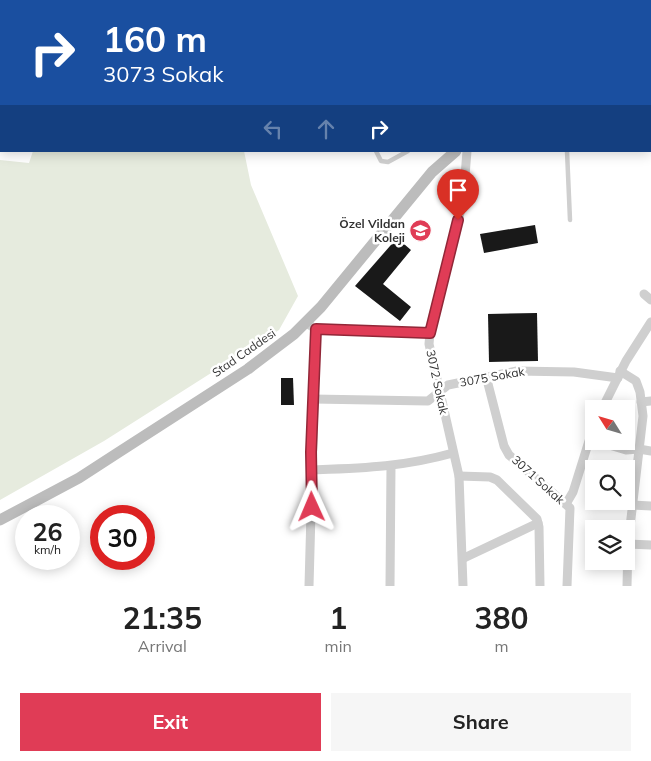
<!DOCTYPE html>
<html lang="en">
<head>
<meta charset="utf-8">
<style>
	body { margin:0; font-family:Mulish,sans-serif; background:#f6f6f6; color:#222; height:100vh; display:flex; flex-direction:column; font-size:19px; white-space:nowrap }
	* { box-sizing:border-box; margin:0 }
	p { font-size:16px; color:#767676 }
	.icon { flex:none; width:28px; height:28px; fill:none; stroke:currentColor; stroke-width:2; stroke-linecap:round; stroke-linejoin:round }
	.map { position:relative; height:586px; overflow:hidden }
	.drawer { display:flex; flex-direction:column; background:#fff; flex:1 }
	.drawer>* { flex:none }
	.top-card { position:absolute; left:0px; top:0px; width:651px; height:152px; box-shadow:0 2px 12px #0003; background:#1a4fa0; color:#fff; overflow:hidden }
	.needle { width:32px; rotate:307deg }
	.tools { position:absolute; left:585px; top:400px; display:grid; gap:10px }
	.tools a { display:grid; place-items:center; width:50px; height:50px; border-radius:0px; background:#fff; box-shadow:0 2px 12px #0003; font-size:25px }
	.speed { position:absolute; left:15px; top:505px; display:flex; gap:10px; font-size:25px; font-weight:700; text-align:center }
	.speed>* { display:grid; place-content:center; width:65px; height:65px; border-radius:50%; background:#fff; box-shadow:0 2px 12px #0003; line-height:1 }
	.speed small { font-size:12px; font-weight:400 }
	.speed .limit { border:8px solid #d22; background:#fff; color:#111 }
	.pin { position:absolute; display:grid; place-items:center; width:42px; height:42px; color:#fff; margin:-51px -21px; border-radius:50% 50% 50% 0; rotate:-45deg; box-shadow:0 0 5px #0007 }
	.pin .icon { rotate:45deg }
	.me { position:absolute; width:55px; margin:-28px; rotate:359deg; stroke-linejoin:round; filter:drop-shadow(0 0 4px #0008) }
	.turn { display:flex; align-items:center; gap:18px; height:105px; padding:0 20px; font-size:22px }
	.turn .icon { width:65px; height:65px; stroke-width:2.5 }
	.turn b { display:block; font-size:35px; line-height:42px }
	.lanes { display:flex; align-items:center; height:48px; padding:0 20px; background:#0003; justify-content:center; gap:25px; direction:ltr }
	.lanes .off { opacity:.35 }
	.eta { display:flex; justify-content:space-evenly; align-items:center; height:85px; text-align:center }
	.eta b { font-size:30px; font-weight:700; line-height:35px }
	.cta { display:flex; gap:10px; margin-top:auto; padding:10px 20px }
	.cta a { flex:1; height:58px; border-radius:0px; background:#e03c56; color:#fff; font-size:20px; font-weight:700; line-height:58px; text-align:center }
	.cta a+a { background:#f6f6f6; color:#222 }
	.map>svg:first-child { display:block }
</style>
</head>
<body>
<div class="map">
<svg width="651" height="586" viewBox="0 0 651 586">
	<rect width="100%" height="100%" fill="#fff"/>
	<g fill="#e6ebde">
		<rect x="248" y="0" width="324" height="1"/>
		<path d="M 33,151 L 244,151 L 251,185 L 298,296 L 279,330 L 104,441 L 0,500 L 0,160 L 29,163 Z"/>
	</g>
	<g fill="#191919">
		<path d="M 535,225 L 538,243 L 484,253 L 480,234 Z"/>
		<path d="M 397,238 L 411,250 L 383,284 L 411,307 L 400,321 L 355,286 Z"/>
		<path d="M 537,313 L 538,361 L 489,362 L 488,314 Z"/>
		<path d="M 281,378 L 293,378 L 294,405 L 281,405 Z"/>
	</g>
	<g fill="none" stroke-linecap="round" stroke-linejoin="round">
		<g stroke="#cfcfcf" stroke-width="4.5">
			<path d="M 265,0 L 265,1"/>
			<path d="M 456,0 L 456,1"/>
			<path d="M 376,151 L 381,161 L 388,162 L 408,151"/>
			<path d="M 567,151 L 570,220"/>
		</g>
		<g stroke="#cfcfcf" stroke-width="9">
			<path d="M 573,0 L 573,1"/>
			<path d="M 644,294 L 651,300"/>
			<path d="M 306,323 L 316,329 L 309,586"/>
			<path d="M 316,329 L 430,333"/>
			<path d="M 620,371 L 636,381 L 640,392 L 643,416 L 628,544 L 627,586"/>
			<path d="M 486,376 L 504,446 L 509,455 L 570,508 L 567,586"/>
			<path d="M 313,399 L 428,401 L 448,385 L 517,371 L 574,372 L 618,378"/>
			<path d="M 641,402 L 651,401"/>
			<path d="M 602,409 L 626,361 L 651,322"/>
			<path d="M 596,441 L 626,450 L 639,449 L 651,451"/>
			<path d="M 311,470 C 363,468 403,467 453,453"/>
			<path d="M 459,476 L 490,477 L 497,480 L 537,519 L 539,527 L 540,586"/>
			<path d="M 566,504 L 573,492 L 594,425"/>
			<path d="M 632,505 L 651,506"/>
			<path d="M 628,544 L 651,545"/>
			<path d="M 464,558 L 538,523"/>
			<path d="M 390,586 L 391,466"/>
			<path d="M 463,586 L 459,476 L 429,344 L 430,333 L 463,201 L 467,151"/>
		</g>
		<g stroke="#bcbcbc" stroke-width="11">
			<path d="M 650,115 L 651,115"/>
			<path d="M 0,520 L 79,478 L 116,454 L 248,369 L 294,334 L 321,307 L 432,172 L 456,151"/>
		</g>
	</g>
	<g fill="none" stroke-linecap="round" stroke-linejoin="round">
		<defs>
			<path id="route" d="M 312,507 L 311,452 L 316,329 L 430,333 L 458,220"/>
		</defs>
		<use href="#route" stroke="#922738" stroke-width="12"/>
		<use href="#route" stroke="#e03c56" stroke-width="9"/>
	</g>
	<defs>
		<symbol id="school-disc" viewBox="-11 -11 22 22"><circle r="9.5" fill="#e03c56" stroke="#fff"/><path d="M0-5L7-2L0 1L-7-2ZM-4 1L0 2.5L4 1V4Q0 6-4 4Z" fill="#fff"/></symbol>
	</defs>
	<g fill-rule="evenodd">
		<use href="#school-disc" x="408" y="218" width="25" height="25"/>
	</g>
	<g text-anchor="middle" stroke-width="5" stroke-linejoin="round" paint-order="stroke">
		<g font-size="12" font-weight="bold" fill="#323232" stroke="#fff" text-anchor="end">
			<text x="405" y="228">Özel Vildan<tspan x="405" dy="14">Koleji</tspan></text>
		</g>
		<g font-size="12" fill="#323232" stroke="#fff">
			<text transform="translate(244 353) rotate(-35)" y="4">Stad Caddesi</text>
			<text transform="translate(492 377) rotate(-10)" y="4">3075 Sokak</text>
			<text transform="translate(437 382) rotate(78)" y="4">3072 Sokak</text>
			<text transform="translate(538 480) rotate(42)" y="4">3071 Sokak</text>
		</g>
	</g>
</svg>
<div class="tools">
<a><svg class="needle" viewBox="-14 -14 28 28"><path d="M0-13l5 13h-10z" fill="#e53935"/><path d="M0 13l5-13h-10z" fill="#767676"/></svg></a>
<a><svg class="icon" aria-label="search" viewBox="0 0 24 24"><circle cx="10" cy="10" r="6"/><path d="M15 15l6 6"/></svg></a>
<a><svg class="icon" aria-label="layers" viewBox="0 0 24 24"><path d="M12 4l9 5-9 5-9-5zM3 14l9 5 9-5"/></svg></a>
</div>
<div class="speed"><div>26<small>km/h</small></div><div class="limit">30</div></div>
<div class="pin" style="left:458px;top:220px;background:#d93025"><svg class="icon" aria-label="arrive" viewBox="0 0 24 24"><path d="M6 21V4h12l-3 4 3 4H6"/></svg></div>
<svg class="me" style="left:312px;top:507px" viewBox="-20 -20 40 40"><path d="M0-17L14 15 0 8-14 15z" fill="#e03c56" stroke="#fff" stroke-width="4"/></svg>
<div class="top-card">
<div class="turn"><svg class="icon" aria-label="right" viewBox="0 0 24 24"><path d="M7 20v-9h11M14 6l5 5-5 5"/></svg><div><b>160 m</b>3073 Sokak</div></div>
<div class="lanes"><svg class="icon off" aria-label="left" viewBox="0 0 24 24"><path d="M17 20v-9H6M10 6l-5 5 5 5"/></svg><svg class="icon off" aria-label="ahead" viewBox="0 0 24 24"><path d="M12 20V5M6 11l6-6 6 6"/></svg><svg class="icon" aria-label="right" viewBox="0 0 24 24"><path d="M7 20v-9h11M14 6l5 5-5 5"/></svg></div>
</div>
</div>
<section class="drawer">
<div class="eta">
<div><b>21:35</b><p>Arrival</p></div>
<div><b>1</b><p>min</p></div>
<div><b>380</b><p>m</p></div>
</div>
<div class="cta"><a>Exit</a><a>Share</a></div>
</section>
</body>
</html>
